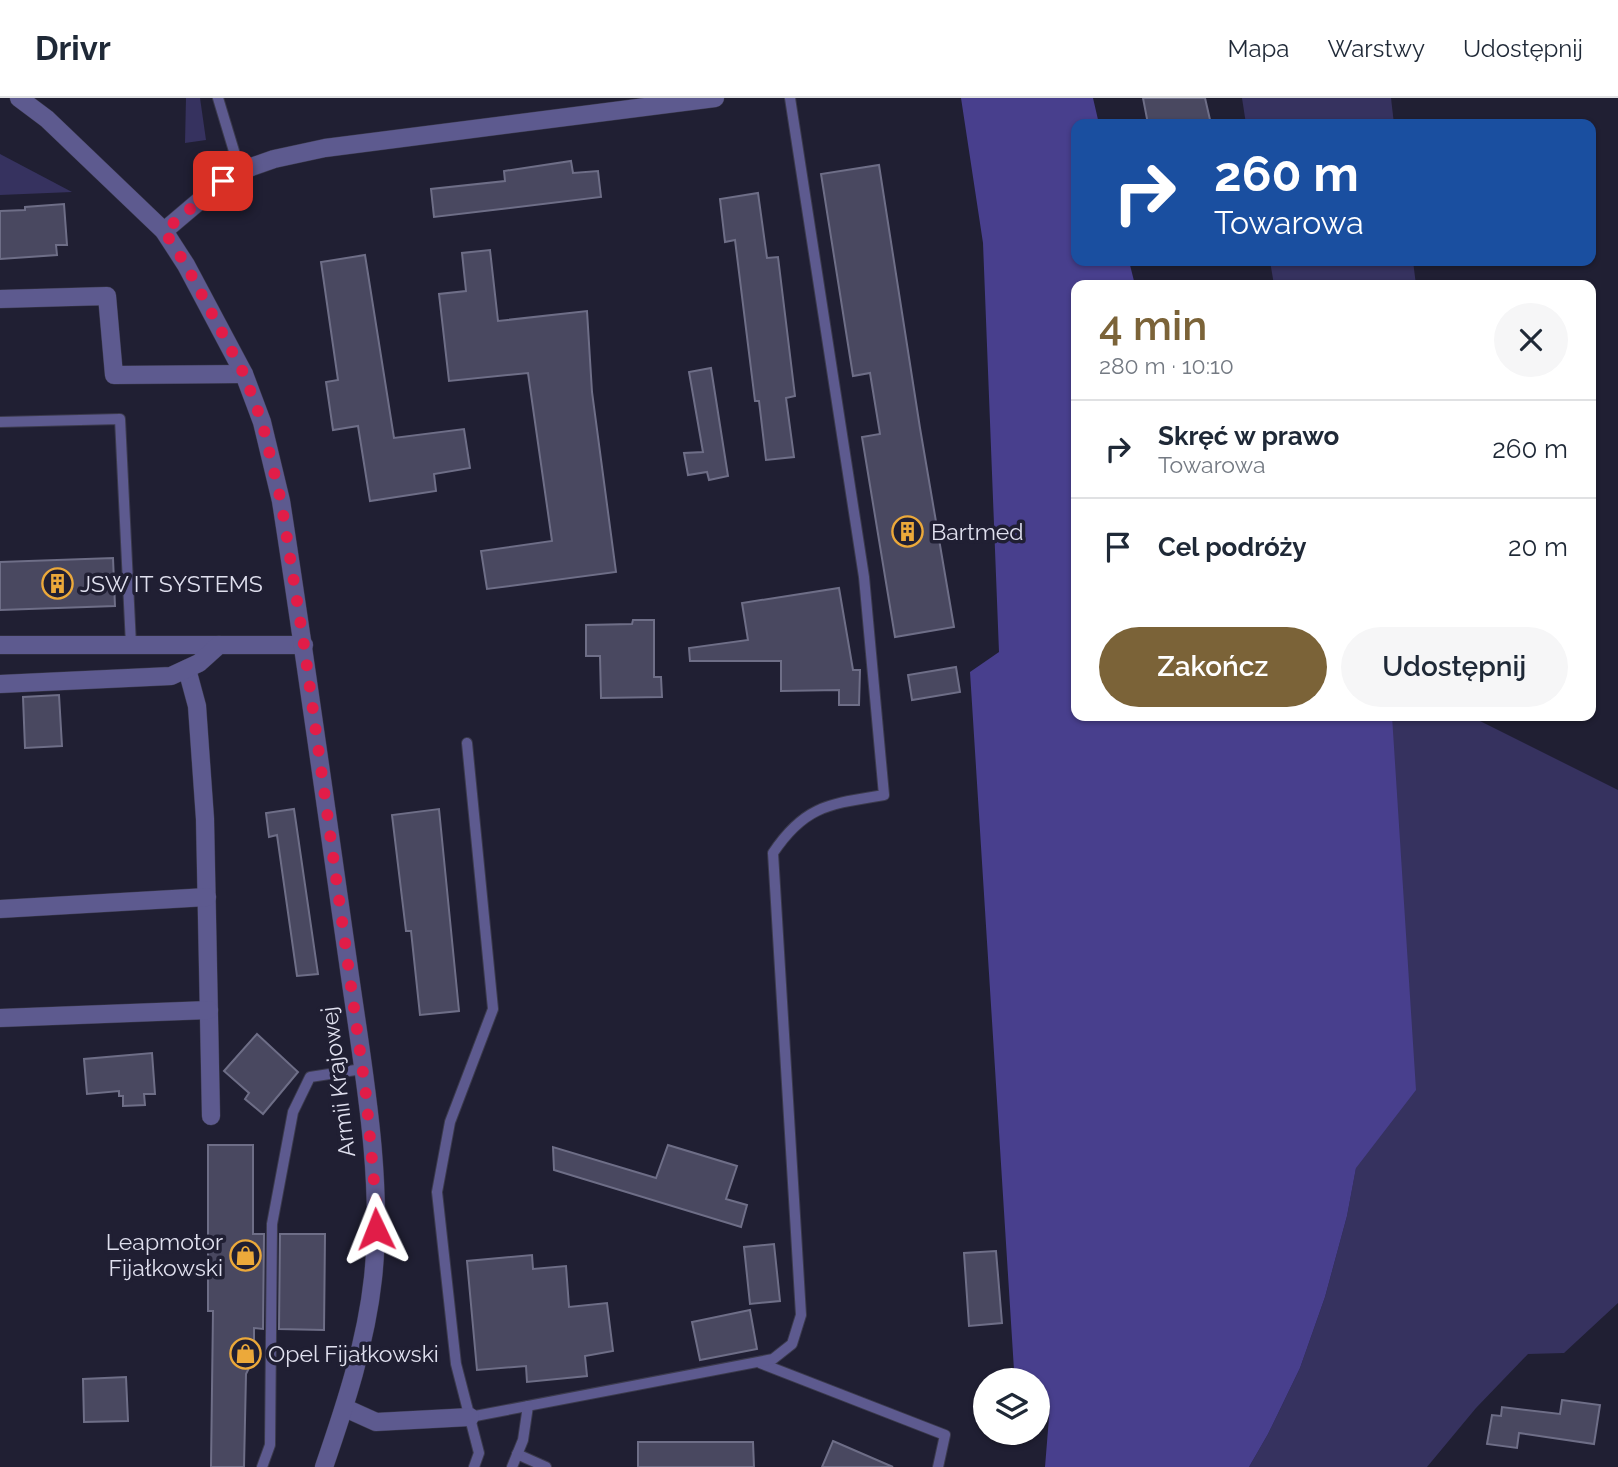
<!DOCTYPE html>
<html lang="pl">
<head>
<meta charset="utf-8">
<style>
	body { margin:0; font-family:Raleway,sans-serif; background:#f6f6f7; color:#1f2937; height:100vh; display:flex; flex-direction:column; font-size:26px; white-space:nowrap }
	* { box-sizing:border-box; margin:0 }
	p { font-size:23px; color:#747a83 }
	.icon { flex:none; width:38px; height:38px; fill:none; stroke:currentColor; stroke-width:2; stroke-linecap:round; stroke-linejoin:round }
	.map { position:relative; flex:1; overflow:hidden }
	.panel { position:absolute; left:1071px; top:182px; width:525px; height:441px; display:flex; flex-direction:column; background:#fff; border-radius:14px; box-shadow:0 2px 5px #0004 }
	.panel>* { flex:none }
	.top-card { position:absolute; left:1071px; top:21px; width:525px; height:147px; border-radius:14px; box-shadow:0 2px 5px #0004; background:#1a4fa0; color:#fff; overflow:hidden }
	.tools { position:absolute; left:973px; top:1270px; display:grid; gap:14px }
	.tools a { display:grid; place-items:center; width:77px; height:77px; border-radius:50%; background:#fff; box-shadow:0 2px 5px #0004; font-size:35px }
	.pin { position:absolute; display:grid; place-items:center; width:60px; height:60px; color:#fff; margin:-30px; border-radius:14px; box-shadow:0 4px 10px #0006 }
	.me { position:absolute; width:77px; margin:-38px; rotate:358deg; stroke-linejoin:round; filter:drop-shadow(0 0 5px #0008) }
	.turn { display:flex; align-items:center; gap:24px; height:147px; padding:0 28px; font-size:32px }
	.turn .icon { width:91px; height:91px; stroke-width:2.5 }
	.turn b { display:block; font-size:49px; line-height:60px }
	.round { display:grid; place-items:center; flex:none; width:74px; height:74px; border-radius:37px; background:#f6f6f7 }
	.summary { display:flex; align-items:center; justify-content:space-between; height:119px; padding:0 28px }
	h1 { font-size:42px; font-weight:600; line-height:52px; color:#7b6338 }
	.primary-button { display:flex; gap:14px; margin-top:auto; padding:14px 28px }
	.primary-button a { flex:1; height:80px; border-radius:42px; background:#7b6338; color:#fff; font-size:28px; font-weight:600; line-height:80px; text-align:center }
	.primary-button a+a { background:#f6f6f7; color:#1f2937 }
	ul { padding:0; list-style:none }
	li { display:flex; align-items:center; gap:21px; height:98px; padding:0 28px; border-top:2px solid #e0e1e3 }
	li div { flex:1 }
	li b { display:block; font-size:26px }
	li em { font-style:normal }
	header { display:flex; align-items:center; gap:42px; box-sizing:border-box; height:98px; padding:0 35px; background:#fff; border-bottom:2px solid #e0e1e3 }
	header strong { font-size:33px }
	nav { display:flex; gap:38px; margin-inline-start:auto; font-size:24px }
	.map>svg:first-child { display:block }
</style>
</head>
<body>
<header>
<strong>Drivr</strong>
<nav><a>Mapa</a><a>Warstwy</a><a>Udostępnij</a></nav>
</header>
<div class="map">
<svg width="1618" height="1369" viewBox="0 0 1618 1369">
	<rect width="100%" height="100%" fill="#201f33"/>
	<g fill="#36325f">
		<path d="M 186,0 L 200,0 L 206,42 L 185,45 Z"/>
		<path d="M 1242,0 L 1391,0 L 1394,26 L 1246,26 Z"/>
		<path d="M 0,56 L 72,94 L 0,97 Z"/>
		<path d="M 1270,163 L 1413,163 L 1416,187 L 1274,187 Z"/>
		<path d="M 1381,618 L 1470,618 L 1618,692 L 1618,1205 L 1564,1255 L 1528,1256 L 1476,1310 L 1427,1369 L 1249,1369 L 1268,1336 L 1300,1270 L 1325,1199 L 1347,1118 L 1361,1043 Z"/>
	</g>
	<path fill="#483f8d" d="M 961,0 L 1093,0 L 1099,26 L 1076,26 L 1076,163 L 1129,163 L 1135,187 L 1076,187 L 1076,618 L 1392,618 L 1416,992 L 1356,1070 L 1347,1118 L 1325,1199 L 1300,1270 L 1268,1336 L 1249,1369 L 1045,1369 L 1050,1307 L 1038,1294 L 1038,1283 L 1026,1283 L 1014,1272 L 970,574 L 999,554 L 983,145 Z"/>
	<g fill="#494860" stroke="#6e6e87" stroke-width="2">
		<path d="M 1143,0 L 1205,0 L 1211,26 L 1148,26 Z"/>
		<path d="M 571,63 L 573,75 L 598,73 L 601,99 L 434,119 L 431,91 L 505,83 L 504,73 Z"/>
		<path d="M 879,67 L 920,330 L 954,529 L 895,539 L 862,339 L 880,336 L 870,275 L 853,278 L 821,76 Z"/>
		<path d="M 758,95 L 767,160 L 778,159 L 795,298 L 786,300 L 794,359 L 766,362 L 759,303 L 755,303 L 735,142 L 725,144 L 720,101 Z"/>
		<path d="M 64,106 L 67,147 L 56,147 L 57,157 L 0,161 L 0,113 L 25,112 L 25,109 Z"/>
		<path d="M 490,152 L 498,223 L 587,213 L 592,294 L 616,474 L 487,491 L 481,453 L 552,443 L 528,275 L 449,283 L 439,196 L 466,193 L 462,155 Z"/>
		<path d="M 365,157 L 394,340 L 464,331 L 470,370 L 434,376 L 436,393 L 370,403 L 358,328 L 333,332 L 326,284 L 338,282 L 321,164 Z"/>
		<path d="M 711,270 L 728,378 L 709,382 L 707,374 L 688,377 L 684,355 L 703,354 L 689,274 Z"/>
		<path d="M 113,460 L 115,508 L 0,512 L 0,464 Z"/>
		<path d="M 839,490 L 853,572 L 860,572 L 859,607 L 839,607 L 839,592 L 781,593 L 781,563 L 690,563 L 689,550 L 748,542 L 742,505 Z"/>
		<path d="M 633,522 L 654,522 L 654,579 L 661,579 L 662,599 L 601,600 L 600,558 L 586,558 L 586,527 L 632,526 Z"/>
		<path d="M 956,569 L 960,594 L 912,602 L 908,577 Z"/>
		<path d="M 59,597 L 62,648 L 25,650 L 23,599 Z"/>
		<path d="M 294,711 L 318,876 L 297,878 L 277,737 L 269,739 L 266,715 Z"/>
		<path d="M 439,711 L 459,913 L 420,917 L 411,833 L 406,833 L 392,717 Z"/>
		<path d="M 257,936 L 298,974 L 263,1016 L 245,1001 L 249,995 L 224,973 Z"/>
		<path d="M 152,955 L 155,996 L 144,996 L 145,1007 L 123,1008 L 123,998 L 119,998 L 119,993 L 87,996 L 84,961 Z"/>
		<path d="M 208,1047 L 253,1047 L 253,1136 L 264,1136 L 263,1231 L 254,1230 L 254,1260 L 246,1276 L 244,1369 L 211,1369 L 213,1213 L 208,1213 Z"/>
		<path d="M 668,1047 L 737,1068 L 726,1101 L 747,1107 L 741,1129 L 554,1072 L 553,1049 L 656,1080 Z"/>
		<path d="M 280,1136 L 325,1136 L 324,1232 L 279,1231 Z"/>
		<path d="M 774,1146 L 780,1203 L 750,1206 L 744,1149 Z"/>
		<path d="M 996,1153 L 1002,1225 L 969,1228 L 964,1155 Z"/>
		<path d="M 532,1157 L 533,1171 L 566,1168 L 569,1209 L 607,1205 L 613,1253 L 585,1258 L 587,1278 L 527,1284 L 526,1268 L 477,1272 L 467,1163 Z"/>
		<path d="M 750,1212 L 757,1251 L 700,1262 L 692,1224 Z"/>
		<path d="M 126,1279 L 128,1323 L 84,1324 L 83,1281 Z"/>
		<path d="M 1562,1302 L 1600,1307 L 1594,1346 L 1519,1335 L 1517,1350 L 1487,1346 L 1492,1317 L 1501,1318 L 1502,1309 L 1560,1316 Z"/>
		<path d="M 833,1343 L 893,1369 L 822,1369 Z"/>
		<path d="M 638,1344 L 753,1344 L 754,1369 L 638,1369 Z"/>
	</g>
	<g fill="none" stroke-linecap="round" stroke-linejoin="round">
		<defs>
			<g id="service">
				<path d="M 218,0 L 240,73"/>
				<path d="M 0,324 L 120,321 L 131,547"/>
				<path d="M 467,645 L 493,911 L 450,1024 L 437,1094 L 456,1266 L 479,1355 L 474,1369"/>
				<path d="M 760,1265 L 945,1337 L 938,1369"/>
				<path d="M 470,1319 L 773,1261 L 792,1246 L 801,1217 L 773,755 C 805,707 830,706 884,697 L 864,479 L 790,0"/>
				<path d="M 517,1356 L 546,1369"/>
				<path d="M 262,1369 L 270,1347 L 272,1126 L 293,1014 L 310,979 L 362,971"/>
				<path d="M 512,1369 L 523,1342 L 528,1308"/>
			</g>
			<g id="minor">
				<path d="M 164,133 L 223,83 L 240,73 L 274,61 L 325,50 L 715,0"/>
				<path d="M 0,201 L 107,198 L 114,277 L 244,276"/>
				<path d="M 0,547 L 219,547"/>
				<path d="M 187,571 L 197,608 L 205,721 L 211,1018"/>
				<path d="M 0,586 L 171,578 L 199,565 L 219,547 L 304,547"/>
				<path d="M 0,811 L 207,799"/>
				<path d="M 0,920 L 209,912"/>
				<path d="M 345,1310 L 376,1324 L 470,1319"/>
			</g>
			<path id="tertiary" d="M 19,0 L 47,21 L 164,133 L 186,167 L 244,276 L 262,324 L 281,403 C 305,557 326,710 348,864 C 362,966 384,1078 373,1180 C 366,1245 345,1308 324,1369"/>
		</defs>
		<use href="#service" stroke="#3b3a4d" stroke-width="12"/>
		<use href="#minor" stroke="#3b3a4d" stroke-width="19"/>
		<use href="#tertiary" stroke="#3b3a4d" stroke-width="19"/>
		<use href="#service" stroke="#5d5a8f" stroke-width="10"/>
		<use href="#minor" stroke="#5d5a8f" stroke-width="18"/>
		<use href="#tertiary" stroke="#5d5a8f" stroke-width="18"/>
	</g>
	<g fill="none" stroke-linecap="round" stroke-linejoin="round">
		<path stroke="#e11d48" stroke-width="12" stroke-dasharray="0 21.6" d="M 223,83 L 164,133 L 186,167 L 244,276 L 262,324 L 281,403 L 304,547 L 366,997 L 377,1116 L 376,1131"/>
	</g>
	<defs>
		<symbol id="building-ring" viewBox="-11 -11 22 22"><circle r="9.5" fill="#201f33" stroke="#eca93a" stroke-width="1.5"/><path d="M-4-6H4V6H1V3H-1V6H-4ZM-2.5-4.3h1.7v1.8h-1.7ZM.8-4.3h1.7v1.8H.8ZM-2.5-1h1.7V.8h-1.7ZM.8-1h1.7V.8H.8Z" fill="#eca93a"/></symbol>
		<symbol id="shop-ring" viewBox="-11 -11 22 22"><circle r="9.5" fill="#201f33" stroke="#eca93a" stroke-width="1.5"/><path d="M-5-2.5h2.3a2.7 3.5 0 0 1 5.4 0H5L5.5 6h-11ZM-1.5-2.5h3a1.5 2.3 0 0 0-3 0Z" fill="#eca93a"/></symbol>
	</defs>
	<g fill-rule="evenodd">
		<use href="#building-ring" x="890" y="416" width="35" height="35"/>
		<use href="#building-ring" x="40" y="468" width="35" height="35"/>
		<use href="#shop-ring" x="228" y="1140" width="35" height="35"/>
		<use href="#shop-ring" x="228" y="1238" width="35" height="35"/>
	</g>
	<g text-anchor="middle" stroke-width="7" stroke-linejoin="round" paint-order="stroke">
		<g font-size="23" fill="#dfdfee" stroke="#201f33" text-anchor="start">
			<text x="931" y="442">Bartmed</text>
			<text x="80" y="494">JSW IT SYSTEMS</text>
			<text x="223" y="1152" text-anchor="end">Leapmotor<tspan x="223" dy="26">Fijałkowski</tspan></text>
			<text x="268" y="1264">Opel Fijałkowski</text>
		</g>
		<g font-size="23" fill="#dfdfee" stroke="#201f33">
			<text transform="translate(338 984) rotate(-97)" y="8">Armii Krajowej</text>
		</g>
	</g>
</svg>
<div class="tools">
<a><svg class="icon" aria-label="layers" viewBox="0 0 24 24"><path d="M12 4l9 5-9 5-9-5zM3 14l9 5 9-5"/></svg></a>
</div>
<div class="pin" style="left:223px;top:83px;background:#d93025"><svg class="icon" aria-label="arrive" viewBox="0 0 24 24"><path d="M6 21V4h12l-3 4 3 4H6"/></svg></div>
<svg class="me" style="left:376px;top:1131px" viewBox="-20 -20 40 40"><path d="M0-17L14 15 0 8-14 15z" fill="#e11d48" stroke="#fff" stroke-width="4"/></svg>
<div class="top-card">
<div class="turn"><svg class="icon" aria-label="right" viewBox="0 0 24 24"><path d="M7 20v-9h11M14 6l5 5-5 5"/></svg><div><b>260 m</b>Towarowa</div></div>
</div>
<section class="panel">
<div class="summary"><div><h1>4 min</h1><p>280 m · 10:10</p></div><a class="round"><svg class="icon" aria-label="close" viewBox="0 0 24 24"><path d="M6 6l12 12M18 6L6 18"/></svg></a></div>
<ul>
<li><svg class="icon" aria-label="right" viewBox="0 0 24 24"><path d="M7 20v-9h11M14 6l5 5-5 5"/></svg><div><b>Skręć w prawo</b><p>Towarowa</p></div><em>260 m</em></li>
<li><svg class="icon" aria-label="arrive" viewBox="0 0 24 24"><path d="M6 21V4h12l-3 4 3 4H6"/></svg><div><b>Cel podróży</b></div><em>20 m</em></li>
</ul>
<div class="primary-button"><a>Zakończ</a><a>Udostępnij</a></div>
</section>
</div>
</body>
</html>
